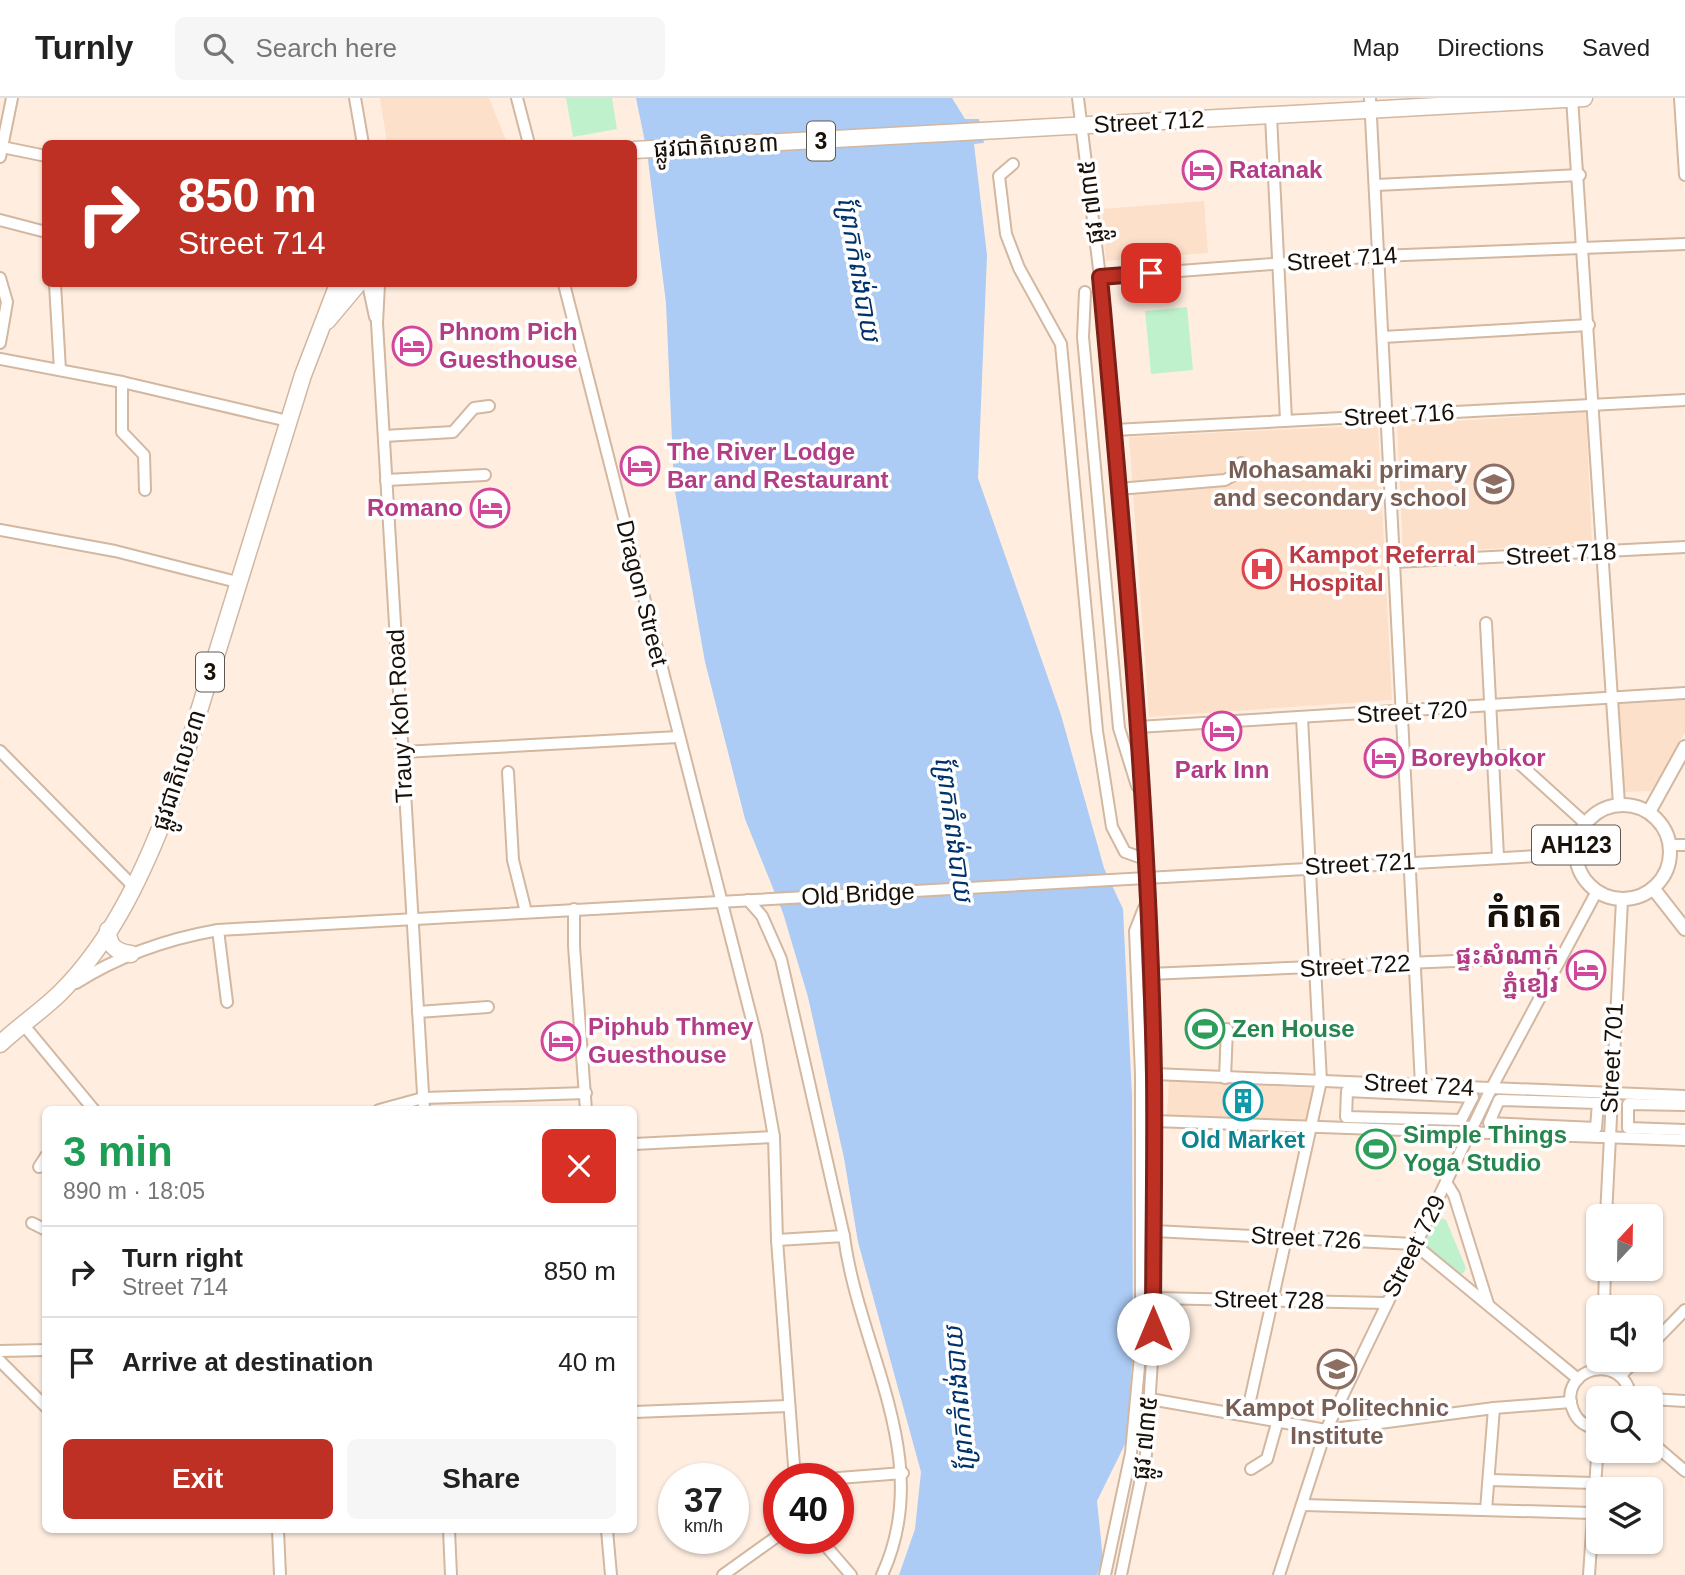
<!DOCTYPE html>
<html lang="en">
<head>
<meta charset="utf-8">
<style>
	body { margin:0; font-family:Arial,"Noto Sans Khmer",sans-serif; background:#f6f6f6; color:#222; height:100vh; display:flex; flex-direction:column; font-size:26px; white-space:nowrap }
	* { box-sizing:border-box; margin:0 }
	p { font-size:23px; color:#767676 }
	.icon { flex:none; width:38px; height:38px; fill:none; stroke:currentColor; stroke-width:2; stroke-linecap:round; stroke-linejoin:round }
	.map { position:relative; flex:1; overflow:hidden }
	.drawer { position:absolute; left:42px; top:1008px; width:595px; height:427px; display:flex; flex-direction:column; background:#fff; border-radius:10px; box-shadow:0 2px 5px #0004 }
	.drawer>* { flex:none }
	.top-card { position:absolute; left:42px; top:42px; width:595px; height:147px; border-radius:10px; box-shadow:0 2px 5px #0004; background:#be3024; color:#fff; overflow:hidden }
	.needle { width:46px; rotate:22deg }
	.tools { position:absolute; left:1586px; top:1106px; display:grid; gap:14px }
	.tools a { display:grid; place-items:center; width:77px; height:77px; border-radius:10px; background:#fff; box-shadow:0 2px 5px #0004; font-size:35px }
	.speed { position:absolute; left:658px; top:1365px; display:flex; gap:14px; font-size:35px; font-weight:700; text-align:center }
	.speed>* { display:grid; place-content:center; width:91px; height:91px; border-radius:50%; background:#fff; box-shadow:0 2px 5px #0004; line-height:1 }
	.speed small { font-size:18px; font-weight:400 }
	.speed .limit { border:10px solid #d22; background:#fff; color:#111 }
	.pin { position:absolute; display:grid; place-items:center; width:60px; height:60px; color:#fff; margin:-30px; border-radius:14px; box-shadow:0 4px 10px #0006 }
	.me { position:absolute; width:77px; margin:-38px; rotate:0deg; stroke-linejoin:round; filter:drop-shadow(0 0 5px #0008) }
	.turn { display:flex; align-items:center; gap:24px; height:147px; padding:0 21px; font-size:32px }
	.turn .icon { width:91px; height:91px; stroke-width:2.5 }
	.turn b { display:block; font-size:49px; line-height:60px }
	.round { display:grid; place-items:center; flex:none; width:74px; height:74px; border-radius:10px; background:#f6f6f6 }
	.summary { display:flex; align-items:center; justify-content:space-between; height:119px; padding:0 21px }
	h1 { font-size:42px; font-weight:700; line-height:52px; color:#1e9e55 }
	.button { display:flex; gap:14px; margin-top:auto; padding:14px 21px }
	.button a { flex:1; height:80px; border-radius:10px; background:#be3024; color:#fff; font-size:28px; font-weight:700; line-height:80px; text-align:center }
	.button a+a { background:#f6f6f6; color:#222 }
	ul { padding:0; list-style:none }
	li { display:flex; align-items:center; gap:21px; height:91px; padding:0 21px; border-top:2px solid #e0e0e0 }
	li div { flex:1 }
	li b { display:block; font-size:26px }
	li em { font-style:normal }
	header { display:flex; align-items:center; gap:42px; box-sizing:border-box; height:98px; padding:0 35px; background:#fff; border-bottom:2px solid #e0e0e0 }
	header strong { font-size:33px }
	nav { display:flex; gap:38px; margin-inline-start:auto; font-size:24px }
	.search { width:490px; height:63px; background:#f6f6f6; display:flex; align-items:center; gap:18px; box-sizing:border-box; padding:0 24px; border-radius:10px; color:#767676; font-size:26px }
	.map>svg:first-child { display:block }
</style>
</head>
<body>
<header>
<strong>Turnly</strong>
<div class="search"><svg class="icon" aria-label="search" viewBox="0 0 24 24"><circle cx="10" cy="10" r="6"/><path d="M15 15l6 6"/></svg>Search here</div>
<nav><a>Map</a><a>Directions</a><a>Saved</a></nav>
</header>
<div class="map">
<svg width="1685" height="1477" viewBox="0 0 1685 1477">
	<rect width="100%" height="100%" fill="#ffeee0"/>
	<g fill="#fce0ca">
		<path d="M 380,0 L 489,0 L 507,45 L 387,45 Z"/>
		<path d="M 1204,103 L 1208,155 L 1106,163 L 1102,111 Z"/>
		<path d="M 1586,314 L 1592,445 L 1403,456 L 1397,327 Z"/>
		<path d="M 1378,327 L 1392,602 L 1149,619 L 1129,339 Z"/>
		<path d="M 1685,602 L 1685,634 L 1654,688 L 1650,693 L 1623,694 L 1617,606 Z"/>
		<path d="M 1169,982 L 1312,990 L 1307,1022 L 1167,1017 Z"/>
	</g>
	<g fill="#bff2cc">
		<path d="M 566,0 L 612,0 L 617,31 L 573,39 Z"/>
		<path d="M 1187,209 L 1193,272 L 1151,276 L 1145,213 Z"/>
		<path d="M 1438,1119 L 1446,1122 L 1466,1170 L 1463,1176 L 1456,1174 L 1427,1150 L 1427,1139 Z"/>
	</g>
	<path fill="#accbf5" d="M 636,0 L 952,0 L 965,21 L 979,21 L 984,45 L 974,46 L 987,157 L 978,380 L 1061,617 L 1104,770 L 1123,811 L 1132,998 L 1133,1249 L 1127,1342 L 1097,1403 L 1103,1461 L 1097,1477 L 899,1477 L 915,1431 L 921,1374 L 858,1144 L 844,1060 L 808,899 L 783,815 L 745,721 L 705,564 L 674,388 L 666,205 L 647,54 Z"/>
	<g fill="none" stroke-linecap="round" stroke-linejoin="round">
		<defs>
			<g id="minor">
				<path d="M 355,0 L 363,46"/>
				<path d="M 517,0 L 529,46"/>
				<path d="M 1078,0 L 1100,179 L 1138,629 L 1154,976 L 1153,1247 L 1146,1356 L 1121,1477"/>
				<path d="M 1370,0 L 1421,987"/>
				<path d="M 1572,0 L 1619,706"/>
				<path d="M 1680,0 L 1685,77"/>
				<path d="M 1271,18 L 1286,322"/>
				<path d="M 2,49 L 46,58"/>
				<path d="M 0,59 L 12,0"/>
				<path d="M 1013,66 L 999,78 L 1006,136 L 1019,170 L 1061,246 L 1097,633 L 1112,729 L 1125,754 L 1145,761"/>
				<path d="M 1376,87 L 1580,77"/>
				<path d="M 0,122 L 46,134"/>
				<path d="M 1100,179 L 1379,158 L 1685,146"/>
				<path d="M 0,180 L 7,204 L 0,245"/>
				<path d="M 55,186 L 60,272"/>
				<path d="M 368,186 L 375,219"/>
				<path d="M 379,186 L 377,225 L 424,1012"/>
				<path d="M 564,186 L 756,938 L 774,1039 L 777,1142 L 795,1381"/>
				<path d="M 1085,194 L 1083,239 L 1119,630 L 1137,688"/>
				<path d="M 1383,239 L 1589,227"/>
				<path d="M 0,261 L 122,284 L 288,323"/>
				<path d="M 122,284 L 122,334 L 144,357 L 145,392"/>
				<path d="M 1114,332 L 1685,302"/>
				<path d="M 384,338 L 453,334 L 474,310 L 489,308"/>
				<path d="M 386,382 L 485,377"/>
				<path d="M 1118,391 L 1225,382 L 1234,377 L 1241,365"/>
				<path d="M 0,432 L 115,453 L 237,484"/>
				<path d="M 1395,464 L 1685,449"/>
				<path d="M 1486,525 L 1498,758"/>
				<path d="M 1138,629 L 1685,595"/>
				<path d="M 0,653 L 134,789"/>
				<path d="M 403,654 L 678,639"/>
				<path d="M 1492,658 L 1511,658 L 1585,725"/>
				<path d="M 508,674 L 513,762 L 526,814"/>
				<path d="M 1670,747 L 1685,747"/>
				<path d="M 748,802 L 762,818 L 781,861 L 844,1138"/>
				<path d="M 574,811 L 574,848 L 586,1012"/>
				<path d="M 218,832 L 227,904"/>
				<path d="M 1149,876 L 1548,859 L 1559,864"/>
				<path d="M 76,885 C 120,857 167,841 218,832 L 1575,756"/>
				<path d="M 418,914 L 488,909"/>
				<path d="M 22,925 L 94,1012"/>
				<path d="M 1154,976 L 1685,998"/>
				<path d="M 1225,980 L 1227,931"/>
				<path d="M 1347,993 L 1473,999 L 1461,1022 L 1346,1019 Z"/>
				<path d="M 1499,1002 L 1598,1005 L 1596,1030 L 1489,1025 Z"/>
				<path d="M 1685,1007 L 1628,1006 L 1628,1030 L 1685,1032"/>
				<path d="M 379,1012 L 423,1000 L 586,995"/>
				<path d="M 1154,1023 L 1685,1042"/>
				<path d="M 634,1046 L 774,1039"/>
				<path d="M 39,1069 L 46,1058"/>
				<path d="M 1446,1084 L 1454,1097 L 1488,1206"/>
				<path d="M 1606,1118 L 1622,802"/>
				<path d="M 32,1125 L 46,1132"/>
				<path d="M 1154,1133 L 1414,1146 L 1578,1281"/>
				<path d="M 777,1142 L 844,1138 C 859,1253 936,1361 882,1477"/>
				<path d="M 1153,1200 L 1386,1205"/>
				<path d="M 1604,1209 L 1605,1171"/>
				<path d="M 1650,1248 L 1685,1212"/>
				<path d="M 0,1253 L 46,1252"/>
				<path d="M 0,1263 L 46,1309"/>
				<path d="M 1620,1278 L 1636,1262"/>
				<path d="M 1150,1301 L 1326,1332 L 1494,1310 L 1571,1304"/>
				<path d="M 1650,1301 L 1685,1303"/>
				<path d="M 634,1314 L 788,1308"/>
				<path d="M 1247,1316 L 1321,983 L 1302,620"/>
				<path d="M 1598,1331 C 1586,1329 1577,1323 1573,1312 C 1556,1271 1624,1251 1631,1300"/>
				<path d="M 1650,1343 L 1685,1373"/>
				<path d="M 1251,1371 L 1267,1361 L 1278,1322"/>
				<path d="M 826,1381 L 903,1375"/>
				<path d="M 1489,1382 L 1593,1385"/>
				<path d="M 1303,1407 L 1592,1415"/>
				<path d="M 1486,1412 L 1494,1310"/>
				<path d="M 278,1432 L 280,1477"/>
				<path d="M 449,1432 L 451,1477"/>
				<path d="M 607,1432 L 611,1477"/>
				<path d="M 819,1440 L 851,1477"/>
				<path d="M 723,1477 L 779,1437"/>
				<path d="M 1105,1477 L 1131,1355 L 1141,1247 L 1141,976 L 1135,833 L 1144,810"/>
				<path d="M 1279,1477 L 1326,1332 L 1491,991 L 1597,793"/>
				<path d="M 1589,1477 L 1598,1345"/>
			</g>
			<g id="major">
				<circle cx="1623" cy="754" r="47"/>
				<path d="M 1649,714 L 1685,649"/>
				<path d="M 1653,790 L 1685,831"/>
			</g>
			<g id="highway">
				<path d="M 634,52 L 1584,0"/>
				<path d="M 327,223 L 358,186"/>
				<path d="M 108,832 C 108,848 116,854 131,856"/>
				<path d="M 0,946 C 19,928 42,913 61,894 C 114,841 146,769 172,700 L 303,277 L 338,186"/>
			</g>
		</defs>
		<use href="#minor" stroke="#d2b7a1" stroke-width="14"/>
		<use href="#major" stroke="#d2b7a1" stroke-width="16"/>
		<use href="#highway" stroke="#d2b7a1" stroke-width="19"/>
		<use href="#minor" stroke="#fff" stroke-width="10"/>
		<use href="#major" stroke="#fff" stroke-width="12"/>
		<use href="#highway" stroke="#fff" stroke-width="16"/>
	</g>
	<g fill="none" stroke-linecap="round" stroke-linejoin="round">
		<defs>
			<path id="route" d="M 1151,175 L 1100,179 C 1124,444 1149,710 1154,977 C 1155,1061 1153,1146 1153,1231"/>
		</defs>
		<use href="#route" stroke="#7c1f17" stroke-width="18"/>
		<use href="#route" stroke="#be3024" stroke-width="12"/>
	</g>
	<defs>
		<symbol id="hotel-ring" viewBox="-11 -11 22 22"><circle r="9.5" fill="#fff" stroke="#d1479c" stroke-width="1.5"/><path d="M-6-4.5h1.5V1H6V5H4.5V3h-9V5H-6ZM-4 0a1.8 1.8 0 1 1 3.6 0ZM.5 0V-2.5h3Q6-2.5 6 0Z" fill="#d1479c"/></symbol>
		<symbol id="school-ring" viewBox="-11 -11 22 22"><circle r="9.5" fill="#fff" stroke="#8d6e63" stroke-width="1.5"/><path d="M0-5L7-2L0 1L-7-2ZM-4 1L0 2.5L4 1V4Q0 6-4 4Z" fill="#8d6e63"/></symbol>
		<symbol id="hospital-ring" viewBox="-11 -11 22 22"><circle r="9.5" fill="#fff" stroke="#e0444e" stroke-width="1.5"/><path d="M-5-5h3v3.5h4V-5h3V5h-3V1.5h-4V5h-3Z" fill="#e0444e"/></symbol>
		<symbol id="stadium-ring" viewBox="-11 -11 22 22"><circle r="9.5" fill="#fff" stroke="#2e9e5b" stroke-width="1.5"/><path d="M0-5a6.5 5 0 1 0 0 10a6.5 5 0 1 0 0-10ZM-3.5-1.8h7v3.6h-7Z" fill="#2e9e5b"/></symbol>
		<symbol id="building-ring" viewBox="-11 -11 22 22"><circle r="9.5" fill="#fff" stroke="#0f9aa8" stroke-width="1.5"/><path d="M-4-6H4V6H1V3H-1V6H-4ZM-2.5-4.3h1.7v1.8h-1.7ZM.8-4.3h1.7v1.8H.8ZM-2.5-1h1.7V.8h-1.7ZM.8-1h1.7V.8H.8Z" fill="#0f9aa8"/></symbol>
		<symbol id="university-ring" viewBox="-11 -11 22 22"><circle r="9.5" fill="#fff" stroke="#8d6e63" stroke-width="1.5"/><path d="M0-5L7-2L0 1L-7-2ZM-4 1L0 2.5L4 1V4Q0 6-4 4Z" fill="#8d6e63"/></symbol>
	</defs>
	<g fill-rule="evenodd">
		<use href="#hotel-ring" x="1180" y="50" width="44" height="44"/>
		<use href="#hotel-ring" x="390" y="226" width="44" height="44"/>
		<use href="#hotel-ring" x="618" y="346" width="44" height="44"/>
		<use href="#school-ring" x="1472" y="364" width="44" height="44"/>
		<use href="#hotel-ring" x="468" y="388" width="44" height="44"/>
		<use href="#hospital-ring" x="1240" y="449" width="44" height="44"/>
		<use href="#hotel-ring" x="1200" y="611" width="44" height="44"/>
		<use href="#hotel-ring" x="1362" y="638" width="44" height="44"/>
		<use href="#hotel-ring" x="1564" y="850" width="44" height="44"/>
		<use href="#stadium-ring" x="1183" y="909" width="44" height="44"/>
		<use href="#hotel-ring" x="539" y="921" width="44" height="44"/>
		<use href="#building-ring" x="1221" y="981" width="44" height="44"/>
		<use href="#stadium-ring" x="1354" y="1029" width="44" height="44"/>
		<use href="#university-ring" x="1315" y="1249" width="44" height="44"/>
	</g>
	<g text-anchor="middle" stroke-width="7" stroke-linejoin="round" paint-order="stroke">
		<g fill="#fff" stroke="#5e5852" stroke-width="2">
			<rect x="807" y="23.5" width="28" height="39" rx="5"/>
			<rect x="196" y="554.5" width="28" height="39" rx="5"/>
			<rect x="1532" y="727.5" width="88" height="39" rx="5"/>
		</g>
		<g font-size="23" font-weight="bold" fill="#191008">
			<text x="821" y="51">3</text>
			<text x="210" y="582">3</text>
			<text x="1576" y="755">AH123</text>
		</g>
		<g font-size="24" fill="#191008" stroke="#fff">
			<text transform="translate(1149 24) rotate(-3)" y="8">Street 712</text>
			<text transform="translate(716 48) rotate(-3)" y="8">ផ្លូវជាតិលេខ៣</text>
			<text transform="translate(1091 104) rotate(-97)" y="8">ផ្លូវ ៧៣៥</text>
			<text transform="translate(1342 161) rotate(-4)" y="8">Street 714</text>
			<text transform="translate(1399 317) rotate(-3)" y="8">Street 716</text>
			<text transform="translate(1561 456) rotate(-3)" y="8">Street 718</text>
			<text transform="translate(642 495) rotate(76)" y="8">Dragon Street</text>
			<text transform="translate(1412 614) rotate(-3)" y="8">Street 720</text>
			<text transform="translate(400 618) rotate(-93)" y="8">Trauy Koh Road</text>
			<text transform="translate(179 672) rotate(-72)" y="8">ផ្លូវជាតិលេខ៣</text>
			<text transform="translate(1360 766) rotate(-3)" y="8">Street 721</text>
			<text transform="translate(858 796) rotate(-3)" y="8">Old Bridge</text>
			<text transform="translate(1355 868) rotate(-3)" y="8">Street 722</text>
			<text transform="translate(1612 960) rotate(-87)" y="8">Street 701</text>
			<text transform="translate(1419 987) rotate(3)" y="8">Street 724</text>
			<text transform="translate(1306 1140) rotate(3)" y="8">Street 726</text>
			<text transform="translate(1414 1148) rotate(-63)" y="8">Street 729</text>
			<text transform="translate(1269 1202) rotate(1)" y="8">Street 728</text>
			<text transform="translate(1145 1340) rotate(-84)" y="8">ផ្លូវ ៧៣៥</text>
		</g>
		<g font-size="24" font-weight="bold" fill="#b23c85" stroke="#fff" text-anchor="start">
			<text x="1229" y="80">Ratanak</text>
			<text x="439" y="242">Phnom Pich<tspan x="439" dy="28">Guesthouse</tspan></text>
			<text x="667" y="362">The River Lodge<tspan x="667" dy="28">Bar and Restaurant</tspan></text>
			<text x="463" y="418" text-anchor="end">Romano</text>
			<text x="1411" y="668">Boreybokor</text>
			<text x="1222" y="680" text-anchor="middle">Park Inn</text>
			<text x="1559" y="866" text-anchor="end">ផ្ទះសំណាក់<tspan x="1559" dy="28">ភ្នំខៀវ</tspan></text>
			<text x="588" y="937">Piphub Thmey<tspan x="588" dy="28">Guesthouse</tspan></text>
		</g>
		<g font-size="24" font-weight="bold" fill="#785e54" stroke="#fff" text-anchor="end">
			<text x="1467" y="380">Mohasamaki primary<tspan x="1467" dy="28">and secondary school</tspan></text>
			<text x="1337" y="1318" text-anchor="middle">Kampot Politechnic<tspan x="1337" dy="28">Institute</tspan></text>
		</g>
		<g font-size="24" font-weight="bold" fill="#be3a42" stroke="#fff" text-anchor="start">
			<text x="1289" y="465">Kampot Referral<tspan x="1289" dy="28">Hospital</tspan></text>
		</g>
		<g font-size="24" font-weight="bold" fill="#27864d" stroke="#fff" text-anchor="start">
			<text x="1232" y="939">Zen House</text>
			<text x="1403" y="1045">Simple Things<tspan x="1403" dy="28">Yoga Studio</tspan></text>
		</g>
		<g font-size="24" font-weight="bold" fill="#0d838f" stroke="#fff">
			<text x="1243" y="1050">Old Market</text>
		</g>
		<g font-size="26" font-style="italic" fill="#00336e" stroke="#fff">
			<text transform="translate(859 171) rotate(80)" y="9">ព្រែកកំពង់បាយ</text>
			<text transform="translate(954 731) rotate(82)" y="9">ព្រែកកំពង់បាយ</text>
			<text transform="translate(959 1301) rotate(-95)" y="9">ព្រែកកំពង់បាយ</text>
		</g>
		<g font-size="38" font-weight="bold" fill="#191008" stroke="#fff">
			<text x="1524" y="829">កំពត</text>
		</g>
	</g>
</svg>
<div class="tools">
<a><svg class="needle" viewBox="-14 -14 28 28"><path d="M0-13l5 13h-10z" fill="#e53935"/><path d="M0 13l5-13h-10z" fill="#767676"/></svg></a>
<a><svg class="icon" aria-label="sound" viewBox="0 0 24 24"><path d="M4 9h4l5-4v14l-5-4H4zM17 9q2 3 0 6"/></svg></a>
<a><svg class="icon" aria-label="search" viewBox="0 0 24 24"><circle cx="10" cy="10" r="6"/><path d="M15 15l6 6"/></svg></a>
<a><svg class="icon" aria-label="layers" viewBox="0 0 24 24"><path d="M12 4l9 5-9 5-9-5zM3 14l9 5 9-5"/></svg></a>
</div>
<div class="speed"><div>37<small>km/h</small></div><div class="limit">40</div></div>
<div class="pin" style="left:1151px;top:175px;background:#d93025"><svg class="icon" aria-label="arrive" viewBox="0 0 24 24"><path d="M6 21V4h12l-3 4 3 4H6"/></svg></div>
<svg class="me" style="left:1153px;top:1231px" viewBox="-20 -20 40 40"><circle r="19" fill="#fff"/><path d="M0-13L10 11 0 6-10 11z" fill="#be3024"/></svg>
<div class="top-card">
<div class="turn"><svg class="icon" aria-label="right" viewBox="0 0 24 24"><path d="M7 20v-9h11M14 6l5 5-5 5"/></svg><div><b>850 m</b>Street 714</div></div>
</div>
<section class="drawer">
<div class="summary"><div><h1>3 min</h1><p>890 m · 18:05</p></div><a class="round" style="background:#d93025;color:#fff"><svg class="icon" aria-label="close" viewBox="0 0 24 24"><path d="M6 6l12 12M18 6L6 18"/></svg></a></div>
<ul>
<li><svg class="icon" aria-label="right" viewBox="0 0 24 24"><path d="M7 20v-9h11M14 6l5 5-5 5"/></svg><div><b>Turn right</b><p>Street 714</p></div><em>850 m</em></li>
<li><svg class="icon" aria-label="arrive" viewBox="0 0 24 24"><path d="M6 21V4h12l-3 4 3 4H6"/></svg><div><b>Arrive at destination</b></div><em>40 m</em></li>
</ul>
<div class="button"><a>Exit</a><a>Share</a></div>
</section>
</div>
</body>
</html>
